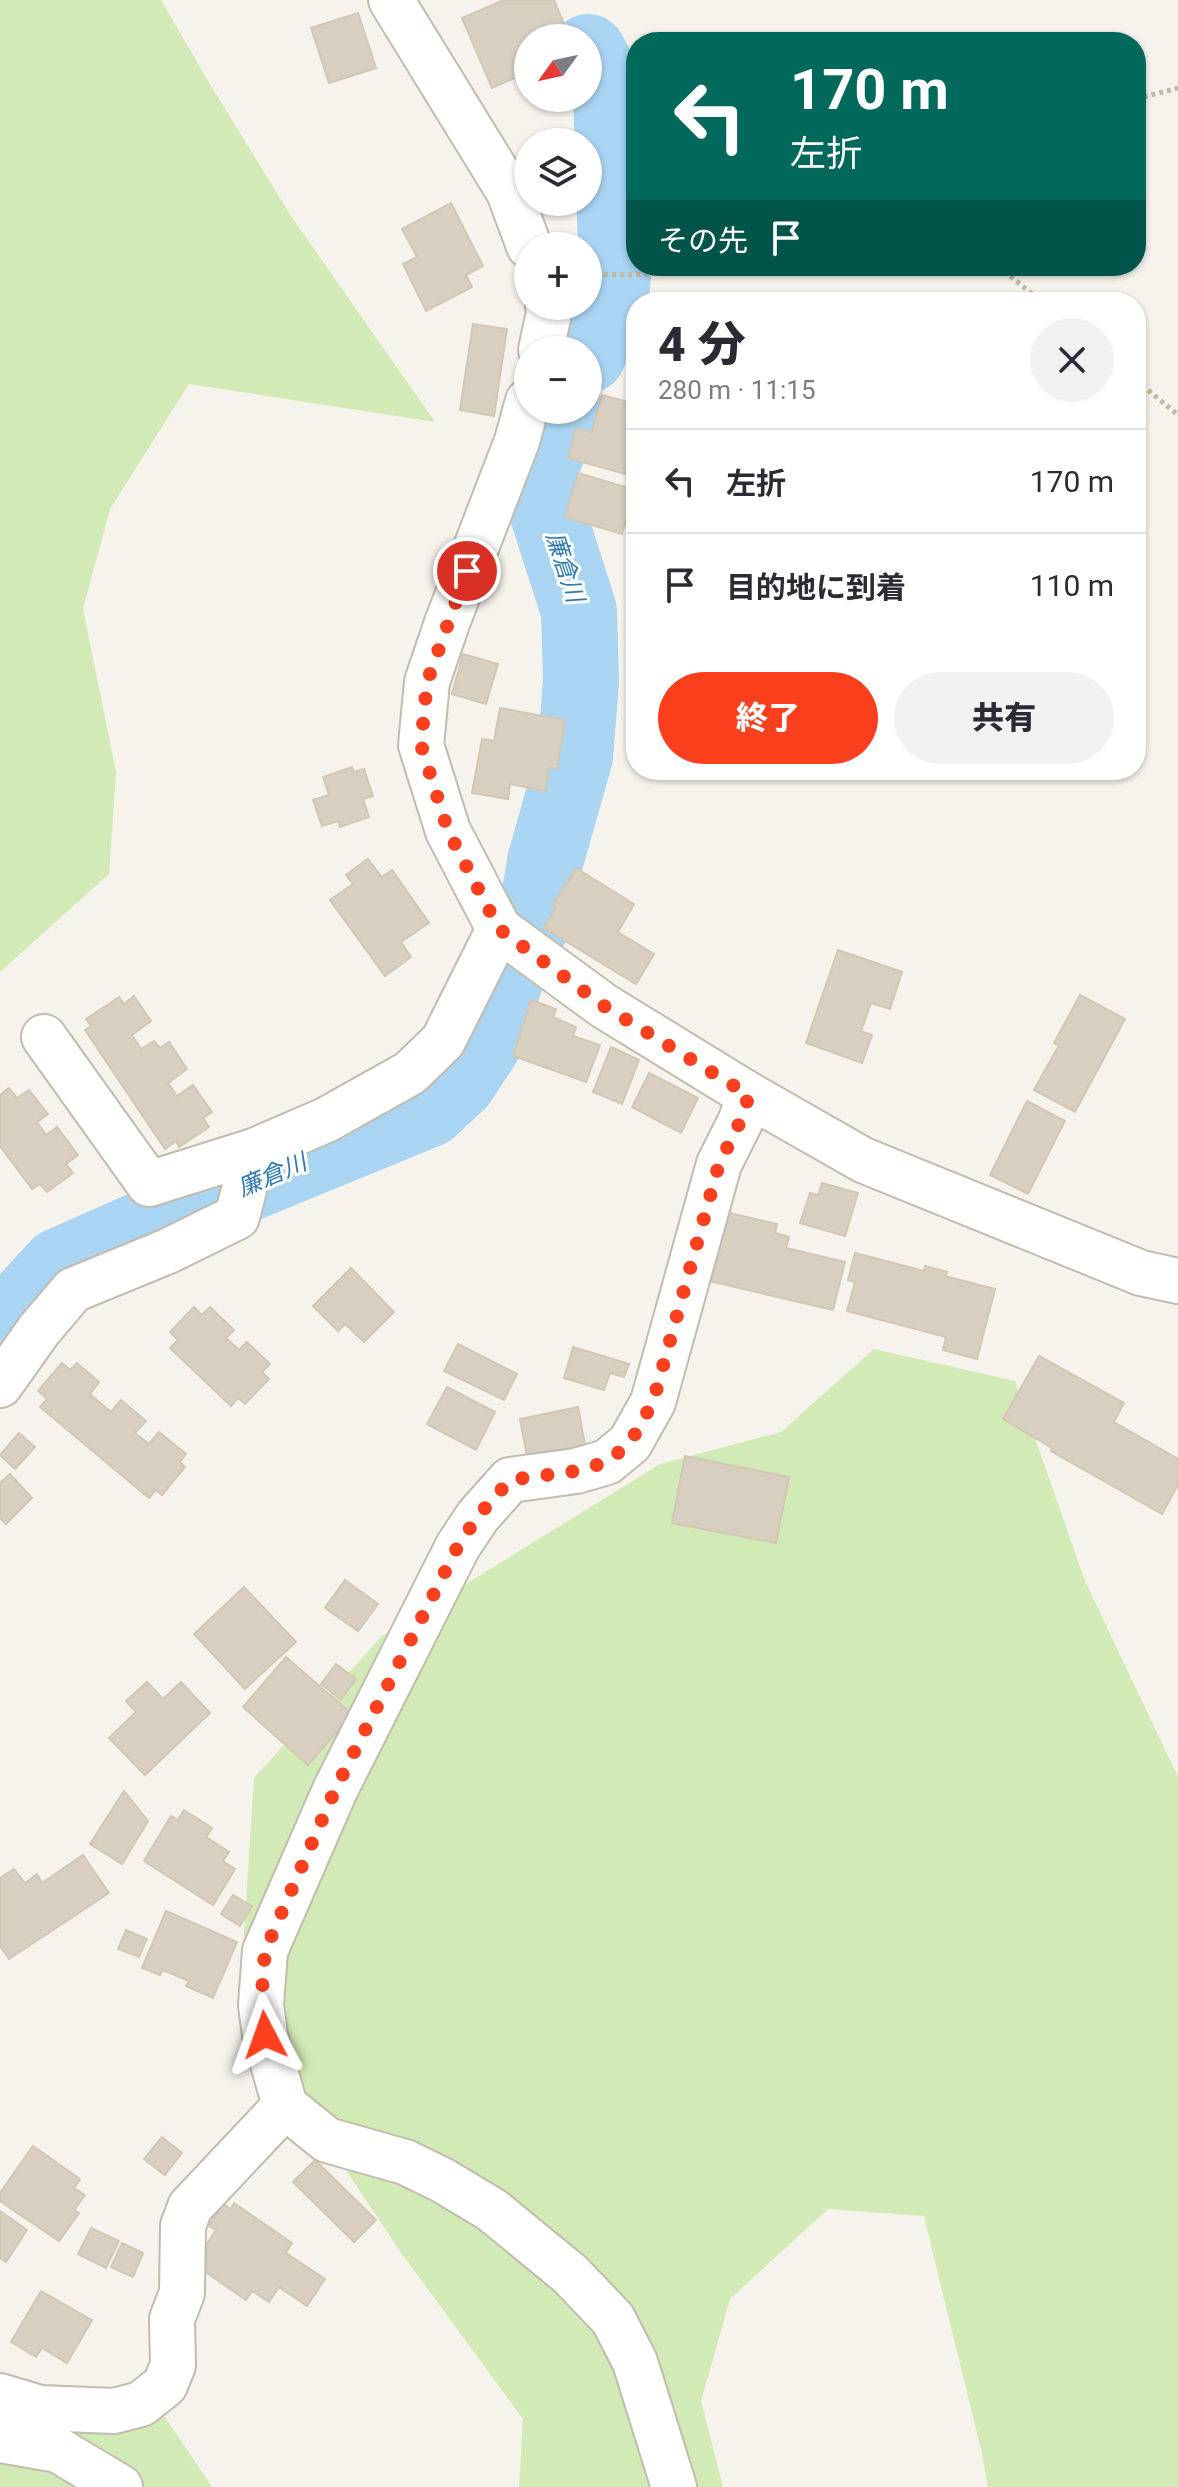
<!DOCTYPE html>
<html lang="ja">
<head>
<meta charset="utf-8">
<style>
	body { margin:0; font-family:Roboto,"Noto Sans JP",sans-serif; background:#f2f2f3; color:#2b2b33; height:100vh; display:flex; flex-direction:column; font-size:30px; white-space:nowrap }
	* { box-sizing:border-box; margin:0 }
	p { font-size:26px; color:#7c7c81 }
	.icon { flex:none; width:44px; height:44px; fill:none; stroke:currentColor; stroke-width:2; stroke-linecap:round; stroke-linejoin:round }
	.map { position:relative; flex:1; overflow:hidden }
	.drawer { position:absolute; left:626px; top:292px; width:520px; height:488px; display:flex; flex-direction:column; background:#fff; border-radius:32px; box-shadow:0 2px 6px #0004 }
	.drawer>* { flex:none }
	.top-card { position:absolute; left:626px; top:32px; width:520px; height:244px; border-radius:32px; box-shadow:0 2px 6px #0004; background:#00695c; color:#fff; overflow:hidden }
	.needle { width:52px; rotate:237deg }
	.buttons { position:absolute; left:514px; top:24px; display:grid; gap:16px }
	.buttons a { display:grid; place-items:center; width:88px; height:88px; border-radius:50%; background:#fff; box-shadow:0 2px 6px #0004; font-size:40px }
	.pin { position:absolute; display:grid; place-items:center; width:68px; height:68px; color:#fff; margin:-34px; border:4px solid #fff; border-radius:50%; box-shadow:0 2px 8px #0007 }
	.me { position:absolute; width:88px; margin:-44px; rotate:356deg; stroke-linejoin:round; filter:drop-shadow(0 0 6px #0008) }
	.turn { display:flex; align-items:center; gap:28px; height:168px; padding:0 32px; font-size:36px }
	.turn .icon { width:104px; height:104px; stroke-width:2.5 }
	.turn b { display:block; font-size:56px; line-height:68px }
	.then { display:flex; align-items:center; height:76px; padding:0 32px; background:#0003; gap:16px; font-size:30px }
	.round { display:grid; place-items:center; flex:none; width:84px; height:84px; border-radius:42px; background:#f2f2f3 }
	.head { display:flex; align-items:center; justify-content:space-between; height:136px; padding:0 32px }
	h1 { font-size:48px; font-weight:800; line-height:60px }
	.cta { display:flex; gap:16px; margin-top:auto; padding:16px 32px }
	.cta a { flex:1; height:92px; border-radius:48px; background:#fc3f1d; color:#fff; font-size:32px; font-weight:800; line-height:92px; text-align:center }
	.cta a+a { background:#f2f2f3; color:#2b2b33 }
	ul { padding:0; list-style:none }
	li { display:flex; align-items:center; gap:24px; height:104px; padding:0 32px; border-top:2px solid #e1e1e2 }
	li div { flex:1 }
	li b { display:block; font-size:30px }
	li em { font-style:normal }
	.map>svg:first-child { display:block }
</style>
</head>
<body>
<div class="map">
<svg width="1178" height="2487" viewBox="0 0 1178 2487">
	<rect width="100%" height="100%" fill="#f6f3ec"/>
	<g fill="#d2eab5">
		<path d="M 0,0 L 161,0 L 208,81 L 291,216 L 435,422 L 189,384 L 110,509 L 83,609 L 116,772 L 109,874 L 0,972 Z"/>
		<path d="M 874,1349 L 1015,1381 L 1085,1581 L 1178,1777 L 1178,2487 L 988,2487 L 982,2454 L 924,2216 L 828,2209 L 730,2299 L 701,2401 L 723,2487 L 519,2487 L 523,2419 L 400,2251 L 239,2010 L 254,1778 L 382,1636 L 660,1464 L 781,1432 Z"/>
		<path d="M 0,2382 L 165,2417 L 212,2487 L 0,2487 Z"/>
	</g>
	<g fill="none" stroke-linecap="round" stroke-linejoin="round">
		<g stroke="#a9d4f2" stroke-width="76">
			<path d="M 588,52 L 611,94 L 616,247 L 611,296 L 588,355"/>
			<path d="M 536,919 L 545,862 L 575,756 L 581,682 L 579,611 L 536,477 L 565,410"/>
			<path d="M 0,1338 L 18,1311 L 59,1266 L 220,1195 L 429,1109 L 458,1082 L 485,1041 L 506,978"/>
		</g>
	</g>
	<g fill="#d8cfc1" stroke="#d3c7b4" stroke-width="2">
		<path d="M 504,0 L 554,0 L 570,38 L 528,38 L 528,72 L 492,88 L 462,18 Z"/>
		<path d="M 358,13 L 376,68 L 329,83 L 311,28 Z"/>
		<path d="M 451,203 L 483,266 L 466,275 L 472,287 L 426,311 L 403,264 L 417,257 L 402,229 Z"/>
		<path d="M 473,324 L 507,329 L 494,416 L 460,410 Z"/>
		<path d="M 602,395 L 636,404 L 636,477 L 568,458 L 576,428 L 592,432 Z"/>
		<path d="M 578,473 L 635,490 L 622,534 L 565,517 Z"/>
		<path d="M 463,654 L 498,664 L 486,704 L 452,694 Z"/>
		<path d="M 500,708 L 565,720 L 557,769 L 549,767 L 545,791 L 510,784 L 508,799 L 472,793 L 482,739 L 494,741 Z"/>
		<path d="M 352,767 L 354,772 L 364,769 L 373,796 L 363,799 L 369,817 L 340,827 L 338,821 L 322,826 L 313,800 L 329,795 L 323,777 Z"/>
		<path d="M 368,859 L 382,877 L 392,870 L 429,923 L 401,942 L 411,957 L 385,976 L 330,900 L 353,884 L 346,875 Z"/>
		<path d="M 576,868 L 634,904 L 618,932 L 654,954 L 636,984 L 544,928 L 556,907 L 553,905 Z"/>
		<path d="M 838,950 L 902,972 L 890,1009 L 871,1003 L 861,1031 L 872,1035 L 862,1063 L 806,1043 Z"/>
		<path d="M 1080,995 L 1125,1019 L 1075,1112 L 1034,1090 L 1059,1045 L 1054,1043 Z"/>
		<path d="M 134,996 L 151,1021 L 132,1035 L 141,1049 L 154,1041 L 160,1048 L 169,1042 L 187,1069 L 168,1083 L 177,1096 L 193,1085 L 212,1112 L 203,1118 L 209,1127 L 179,1147 L 176,1141 L 165,1149 L 85,1030 L 91,1026 L 86,1019 L 119,997 L 124,1004 Z"/>
		<path d="M 531,1000 L 556,1009 L 553,1017 L 576,1027 L 573,1036 L 600,1045 L 586,1082 L 513,1056 Z"/>
		<path d="M 611,1047 L 639,1060 L 622,1104 L 593,1092 Z"/>
		<path d="M 649,1073 L 698,1098 L 681,1133 L 632,1107 Z"/>
		<path d="M 9,1088 L 17,1098 L 29,1090 L 48,1114 L 37,1122 L 46,1135 L 57,1127 L 78,1155 L 66,1164 L 73,1173 L 47,1192 L 40,1184 L 32,1189 L 0,1146 L 0,1095 Z"/>
		<path d="M 1027,1101 L 1065,1121 L 1028,1194 L 990,1175 Z"/>
		<path d="M 822,1183 L 858,1193 L 845,1236 L 800,1223 L 810,1193 L 818,1195 Z"/>
		<path d="M 721,1211 L 777,1224 L 775,1233 L 789,1237 L 786,1248 L 845,1262 L 833,1310 L 705,1280 Z"/>
		<path d="M 855,1253 L 924,1271 L 925,1266 L 947,1272 L 945,1276 L 995,1289 L 977,1359 L 943,1350 L 946,1337 L 847,1311 L 855,1282 L 848,1280 Z"/>
		<path d="M 351,1268 L 394,1312 L 364,1342 L 345,1324 L 338,1331 L 313,1306 Z"/>
		<path d="M 194,1307 L 202,1315 L 210,1307 L 234,1330 L 226,1338 L 239,1350 L 247,1342 L 270,1364 L 262,1372 L 269,1379 L 245,1404 L 238,1398 L 231,1406 L 170,1348 L 178,1340 L 170,1332 Z"/>
		<path d="M 458,1344 L 517,1374 L 504,1400 L 444,1371 Z"/>
		<path d="M 573,1347 L 629,1364 L 624,1377 L 610,1373 L 604,1390 L 564,1378 Z"/>
		<path d="M 1039,1356 L 1124,1403 L 1114,1422 L 1178,1459 L 1178,1485 L 1162,1514 L 1051,1451 L 1052,1448 L 1003,1419 Z"/>
		<path d="M 62,1363 L 70,1370 L 77,1363 L 99,1382 L 90,1394 L 111,1412 L 121,1400 L 146,1421 L 135,1433 L 149,1444 L 159,1432 L 186,1454 L 180,1462 L 185,1467 L 162,1495 L 156,1490 L 149,1498 L 40,1407 L 47,1399 L 38,1391 Z"/>
		<path d="M 447,1387 L 495,1412 L 476,1450 L 427,1424 Z"/>
		<path d="M 578,1407 L 585,1445 L 527,1456 L 520,1419 Z"/>
		<path d="M 19,1433 L 35,1447 L 15,1469 L 0,1455 Z"/>
		<path d="M 685,1456 L 789,1477 L 776,1543 L 672,1523 Z"/>
		<path d="M 10,1474 L 32,1498 L 6,1524 L 0,1518 L 0,1483 Z"/>
		<path d="M 345,1580 L 378,1604 L 358,1631 L 325,1608 Z"/>
		<path d="M 244,1587 L 296,1642 L 245,1689 L 194,1634 Z"/>
		<path d="M 286,1657 L 352,1714 L 308,1765 L 243,1707 Z"/>
		<path d="M 336,1664 L 356,1679 L 341,1699 L 321,1684 Z"/>
		<path d="M 147,1682 L 163,1699 L 181,1682 L 210,1713 L 145,1775 L 109,1738 L 136,1712 L 126,1701 Z"/>
		<path d="M 124,1791 L 148,1821 L 122,1864 L 90,1844 Z"/>
		<path d="M 184,1810 L 212,1828 L 206,1837 L 229,1852 L 223,1861 L 235,1869 L 213,1905 L 144,1861 L 171,1816 L 178,1820 Z"/>
		<path d="M 83,1855 L 109,1893 L 9,1959 L 0,1946 L 0,1878 L 14,1869 L 25,1883 L 37,1874 L 42,1883 Z"/>
		<path d="M 233,1895 L 252,1906 L 240,1926 L 221,1914 Z"/>
		<path d="M 166,1911 L 237,1942 L 213,1998 L 186,1986 L 189,1981 L 163,1970 L 160,1975 L 142,1968 Z"/>
		<path d="M 126,1930 L 147,1939 L 139,1957 L 118,1949 Z"/>
		<path d="M 162,2137 L 182,2153 L 165,2175 L 144,2159 Z"/>
		<path d="M 33,2146 L 80,2179 L 74,2188 L 85,2195 L 74,2210 L 79,2213 L 59,2241 L 0,2201 L 0,2193 Z"/>
		<path d="M 315,2160 L 376,2220 L 354,2242 L 293,2182 Z"/>
		<path d="M 234,2203 L 292,2243 L 286,2253 L 325,2279 L 307,2306 L 279,2287 L 269,2302 L 252,2291 L 246,2300 L 194,2264 L 216,2230 L 209,2226 L 223,2204 L 231,2209 Z"/>
		<path d="M 0,2211 L 27,2230 L 6,2262 L 0,2258 Z"/>
		<path d="M 91,2228 L 119,2241 L 106,2268 L 78,2254 Z"/>
		<path d="M 122,2243 L 143,2253 L 133,2277 L 111,2267 Z"/>
		<path d="M 41,2291 L 92,2320 L 67,2363 L 42,2348 L 36,2357 L 11,2342 Z"/>
	</g>
	<g fill="none" stroke-linecap="round" stroke-linejoin="round">
		<defs>
			<g id="minor">
				<path d="M 391,0 L 509,192 L 529,246"/>
				<path d="M 541,350 L 549,313 L 548,306"/>
				<path d="M 528,401 L 517,441 L 447,623 L 427,682 L 421,745 L 448,831 L 499,929 L 604,1006 L 749,1095 L 863,1160 L 1141,1273 L 1178,1281"/>
				<path d="M 44,1037 L 149,1184 L 254,1151 L 326,1120 L 410,1073 L 443,1041 L 499,929"/>
				<path d="M 0,1385 L 39,1330 L 73,1290 L 168,1251 L 237,1217 L 254,1151"/>
				<path d="M 0,2396 L 40,2408 L 114,2411 L 141,2404 L 165,2385 L 173,2365 L 172,2319 L 182,2293 L 183,2226 L 190,2207 L 285,2106"/>
				<path d="M 0,2440 L 58,2450 L 120,2487"/>
				<path d="M 674,2487 L 635,2362 L 613,2319 L 570,2274 L 492,2210 L 442,2180 L 405,2162 L 327,2140 L 285,2106 L 265,2035 L 261,2005 L 265,1951 L 335,1790 L 458,1546 L 478,1516 L 510,1480 L 576,1471 L 607,1462 L 630,1443 L 653,1402 L 719,1164 L 741,1120 L 749,1095"/>
			</g>
		</defs>
		<use href="#minor" stroke="#c2bbae" stroke-width="48"/>
		<g stroke="#c4b79f" stroke-width="5" stroke-dasharray="4 4" stroke-linecap="butt">
			<path d="M 1136,99 L 1178,88"/>
			<path d="M 998,266 L 1042,302"/>
			<path d="M 588,275 C 626,273 644,279 682,266"/>
			<path d="M 1136,380 L 1178,415"/>
		</g>
		<use href="#minor" stroke="#fff" stroke-width="44"/>
	</g>
	<g fill="none" stroke-linecap="round" stroke-linejoin="round">
		<path stroke="#fc3f1d" stroke-width="14" stroke-dasharray="0 25.2" d="M 265,2035 L 261,2005 L 265,1951 L 335,1790 L 458,1546 L 478,1516 L 510,1480 L 576,1471 L 607,1462 L 630,1443 L 653,1402 L 719,1164 L 741,1120 L 749,1095 L 604,1006 L 499,929 L 448,831 L 421,745 L 427,682 L 467,571"/>
	</g>
	<g text-anchor="middle" stroke-width="6" stroke-linejoin="round" paint-order="stroke">
		<g font-size="24" font-style="italic" fill="#2e7ab2" stroke="#fff">
			<text transform="translate(565 567) rotate(72)" y="8">廉倉川</text>
			<text transform="translate(272 1175) rotate(-23)" y="8">廉倉川</text>
		</g>
	</g>
</svg>
<div class="buttons">
<a><svg class="needle" viewBox="-14 -14 28 28"><path d="M0-13l5 13h-10z" fill="#e53935"/><path d="M0 13l5-13h-10z" fill="#7c7c81"/></svg></a>
<a><svg class="icon" aria-label="layers" viewBox="0 0 24 24"><path d="M12 4l9 5-9 5-9-5zM3 14l9 5 9-5"/></svg></a>
<a>+</a>
<a>−</a>
</div>
<div class="pin" style="left:467px;top:571px;background:#d93025"><svg class="icon" aria-label="arrive" viewBox="0 0 24 24"><path d="M6 21V4h12l-3 4 3 4H6"/></svg></div>
<svg class="me" style="left:265px;top:2035px" viewBox="-20 -20 40 40"><path d="M0-17L14 15 0 8-14 15z" fill="#fc3f1d" stroke="#fff" stroke-width="4"/></svg>
<div class="top-card">
<div class="turn"><svg class="icon" aria-label="left" viewBox="0 0 24 24"><path d="M17 20v-9H6M10 6l-5 5 5 5"/></svg><div><b>170 m</b>左折</div></div>
<div class="then">その先<svg class="icon" aria-label="arrive" viewBox="0 0 24 24"><path d="M6 21V4h12l-3 4 3 4H6"/></svg></div>
</div>
<section class="drawer">
<div class="head"><div><h1>4 分</h1><p>280 m · 11:15</p></div><a class="round"><svg class="icon" aria-label="close" viewBox="0 0 24 24"><path d="M6 6l12 12M18 6L6 18"/></svg></a></div>
<ul>
<li><svg class="icon" aria-label="left" viewBox="0 0 24 24"><path d="M17 20v-9H6M10 6l-5 5 5 5"/></svg><div><b>左折</b></div><em>170 m</em></li>
<li><svg class="icon" aria-label="arrive" viewBox="0 0 24 24"><path d="M6 21V4h12l-3 4 3 4H6"/></svg><div><b>目的地に到着</b></div><em>110 m</em></li>
</ul>
<div class="cta"><a>終了</a><a>共有</a></div>
</section>
</div>
</body>
</html>
